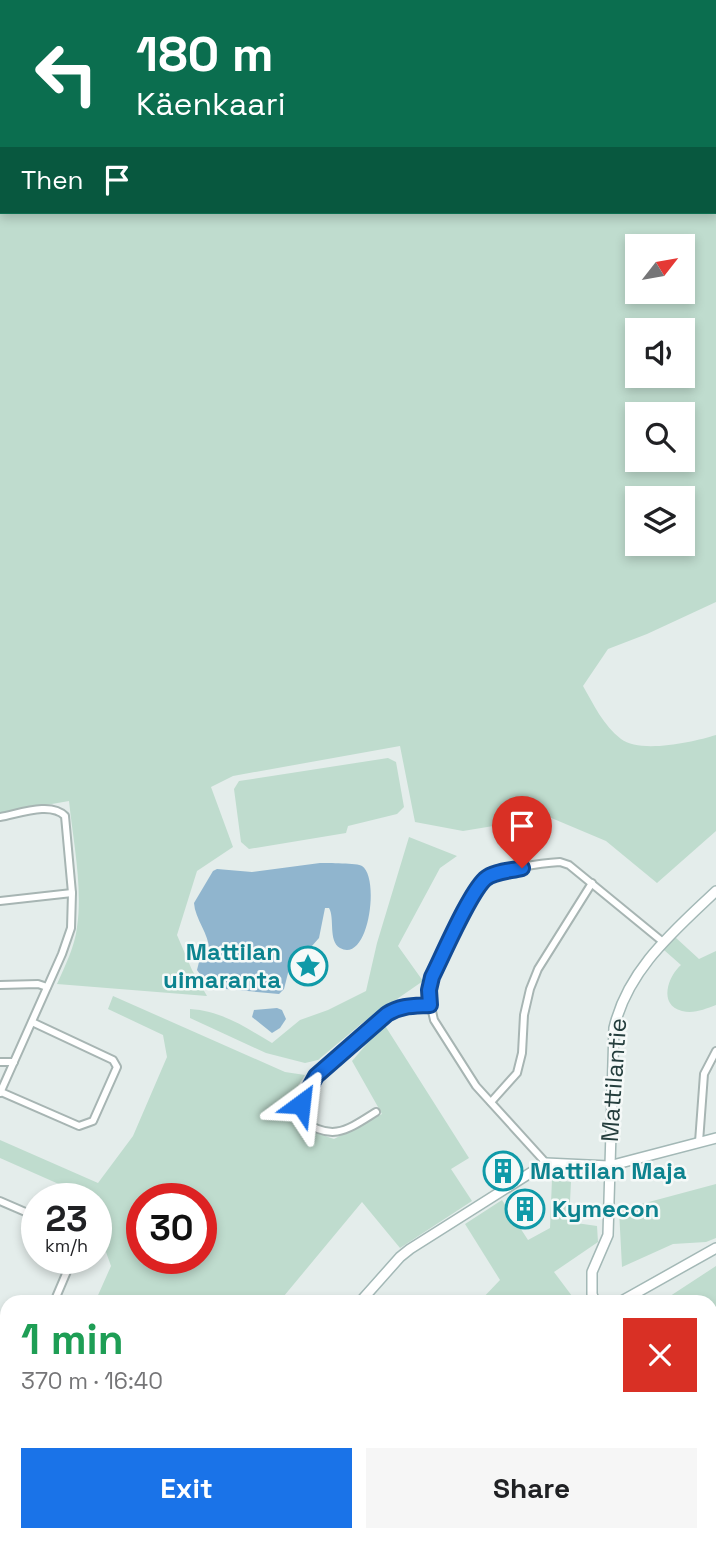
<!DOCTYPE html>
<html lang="en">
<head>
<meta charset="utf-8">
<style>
	body { margin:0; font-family:"Space Grotesk",sans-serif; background:#f6f6f6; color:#202124; height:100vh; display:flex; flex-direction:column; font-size:26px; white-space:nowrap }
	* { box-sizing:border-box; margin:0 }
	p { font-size:23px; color:#757577 }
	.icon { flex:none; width:38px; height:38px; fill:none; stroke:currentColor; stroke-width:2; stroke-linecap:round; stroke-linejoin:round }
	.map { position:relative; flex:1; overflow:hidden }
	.panel { position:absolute; left:0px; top:1295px; width:718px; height:247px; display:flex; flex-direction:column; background:#fff; border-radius:21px 21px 0 0; box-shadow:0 4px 10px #0003 }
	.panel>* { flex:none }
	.top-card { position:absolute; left:0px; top:0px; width:718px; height:214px; box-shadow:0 4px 10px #0003; background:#0b6e4f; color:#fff; overflow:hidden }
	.needle { width:46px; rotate:59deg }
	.buttons { position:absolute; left:625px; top:234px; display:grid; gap:14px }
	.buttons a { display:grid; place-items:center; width:70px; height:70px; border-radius:0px; background:#fff; box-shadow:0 4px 10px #0003; font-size:35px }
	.speed { position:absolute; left:21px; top:1183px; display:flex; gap:14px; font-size:35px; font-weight:700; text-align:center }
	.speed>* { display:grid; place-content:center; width:91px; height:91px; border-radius:50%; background:#fff; box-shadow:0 4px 10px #0003; line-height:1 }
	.speed small { font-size:18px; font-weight:400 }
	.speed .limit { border:10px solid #d22; background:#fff; color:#111 }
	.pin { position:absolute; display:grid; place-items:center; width:60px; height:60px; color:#fff; margin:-72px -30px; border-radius:50% 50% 50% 0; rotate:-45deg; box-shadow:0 0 7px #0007 }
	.pin .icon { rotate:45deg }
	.me { position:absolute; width:77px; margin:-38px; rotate:30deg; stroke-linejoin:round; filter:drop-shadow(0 0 5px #0008) }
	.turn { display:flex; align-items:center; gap:24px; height:147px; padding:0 21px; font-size:32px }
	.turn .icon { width:91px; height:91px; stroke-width:2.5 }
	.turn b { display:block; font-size:49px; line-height:60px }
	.then { display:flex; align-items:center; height:66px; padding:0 21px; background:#0003; gap:14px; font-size:26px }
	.round { display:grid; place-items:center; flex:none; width:74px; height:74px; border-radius:0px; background:#f6f6f6 }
	.overview { display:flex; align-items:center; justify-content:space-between; height:119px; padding:0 21px }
	h1 { font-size:42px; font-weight:600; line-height:52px; color:#1e9e55 }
	.action { display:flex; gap:14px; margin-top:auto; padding:14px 21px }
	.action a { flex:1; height:80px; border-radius:0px; background:#1a73e8; color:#fff; font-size:28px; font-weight:600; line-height:80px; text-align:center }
	.action a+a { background:#f6f6f6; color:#202124 }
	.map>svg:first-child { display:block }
</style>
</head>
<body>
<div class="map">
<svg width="716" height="1541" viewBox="0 0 716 1541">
	<rect width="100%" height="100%" fill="#e4edeb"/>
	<g fill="#bfdcce" fill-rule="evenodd">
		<path d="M 0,0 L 716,0 L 716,602 L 647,634 L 608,649 L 583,686 C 594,705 603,725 621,739 C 640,754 694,742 716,735 L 716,831 L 657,883 L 606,841 L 549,817 L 463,831 L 415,822 L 400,746 L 233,776 L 211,787 L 233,847 L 197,871 L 177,935 L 192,970 L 207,996 L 57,984 C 65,966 75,946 77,927 C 83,888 73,840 69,801 L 0,813 ZM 2,2 L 716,2 L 716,212 L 2,212 ZM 637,247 L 682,247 L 682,292 L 637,292 ZM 637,331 L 682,331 L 682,376 L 637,376 ZM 637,415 L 682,415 L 682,460 L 637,460 ZM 637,499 L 682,499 L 682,544 L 637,544 Z"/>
		<path d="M 388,758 L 396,762 L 404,807 L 397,814 L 348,826 L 346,833 L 249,849 L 241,842 L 234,789 L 239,781 Z"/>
		<path d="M 409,837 L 457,856 L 440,868 L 398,946 L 423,981 L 361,1024 L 318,1060 L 305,1063 L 266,1053 L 190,1018 L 190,1009 C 222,1011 245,1027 272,1043 L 300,1020 L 328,1010 L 366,991 L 377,943 Z"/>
		<path d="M 675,937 L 699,959 L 716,951 L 716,1005 C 705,1009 694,1014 682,1011 C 658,1005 668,976 681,965 L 664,950 Z"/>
		<path d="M 113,996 L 285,1072 L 305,1075 L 291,1097 C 299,1127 305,1129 334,1139 L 382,1114 L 352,1061 L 384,1024 L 469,1158 L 451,1169 L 472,1201 L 400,1248 L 362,1202 L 279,1302 L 95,1302 L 111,1266 L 96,1224 L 96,1199 L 67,1199 L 70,1189 L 0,1158 L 0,1140 L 98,1183 L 133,1136 L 167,1057 L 163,1035 L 108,1009 ZM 142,1199 L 201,1199 L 201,1258 L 142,1258 Z"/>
		<path d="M 552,1179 L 571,1182 L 569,1222 L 597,1226 L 598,1242 L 554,1272 L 575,1300 L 572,1302 L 479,1302 L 500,1280 L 465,1224 L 502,1200 L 528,1240 L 550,1228 Z"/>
		<path d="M 716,1184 L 716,1238 L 706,1242 L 673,1244 L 622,1267 L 619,1210 Z"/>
		<path d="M 716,1266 L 716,1511 L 710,1511 L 711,1478 L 713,1473 L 710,1470 L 710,1302 L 661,1302 Z"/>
		<path d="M 360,1535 L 432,1535 L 441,1539 L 448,1535 L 514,1535 L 517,1538 L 516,1541 L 352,1541 Z"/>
	</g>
	<g fill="#90b5ce">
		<path d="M 320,863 C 327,863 358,863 362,866 C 380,877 369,964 340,948 C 328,941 335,918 329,908 L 325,908 L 319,938 L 288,973 L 284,989 L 279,994 L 215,988 L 207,984 L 197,970 L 199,962 L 209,953 C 211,936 195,920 194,903 L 213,871 L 217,869 L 252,872 Z"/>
		<path d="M 277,1008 L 282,1010 L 286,1019 L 280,1028 L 272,1033 L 252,1017 L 254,1010 Z"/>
	</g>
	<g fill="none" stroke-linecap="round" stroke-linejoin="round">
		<defs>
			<g id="street">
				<path d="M 0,817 C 18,814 51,801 65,816 L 72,893 L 71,928 L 62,954 L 0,1093"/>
				<path d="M 0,901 L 72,893"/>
				<path d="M 0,985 L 38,984 L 47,987"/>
				<path d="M 0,1062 L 14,1062"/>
				<path d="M 1,1092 L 79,1126 L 93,1121 L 117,1067 L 113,1060 L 32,1022"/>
				<path d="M 491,1102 L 517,1073 L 522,1053 L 524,1015 L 530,989 L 538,969 L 592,883"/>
				<path d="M 376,1112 C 346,1131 332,1142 300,1119 L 301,1104 L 316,1076 L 397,1008 L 430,1005"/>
				<path d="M 699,1142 L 704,1074 L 716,1051"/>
				<path d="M 546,1163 L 476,1086 L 434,1020 L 429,998 L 432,977 C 443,955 469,894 485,879 C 497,869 544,863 560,862 L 569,865 L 663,942"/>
				<path d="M 0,1201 L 37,1217"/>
				<path d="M 54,1302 L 68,1269 L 67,1258"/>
			</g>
			<g id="secondary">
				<path d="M 360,1302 L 400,1257 L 410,1249 L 546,1163 L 609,1166 L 716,1138"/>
				<path d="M 595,1302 L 592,1294 L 592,1272 L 608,1235 L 614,1028 C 628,969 674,931 716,891"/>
				<path d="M 620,1302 L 716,1248"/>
				<path d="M 0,1361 L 7,1364"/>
				<path d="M 0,1540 L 3,1541"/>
				<path d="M 328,1541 L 337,1535"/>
			</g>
		</defs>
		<use href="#street" stroke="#a7b5b3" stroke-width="10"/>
		<use href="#secondary" stroke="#a3b8b6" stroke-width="12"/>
		<use href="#street" stroke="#fff" stroke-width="6"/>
		<use href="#secondary" stroke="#fff" stroke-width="9"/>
		<g stroke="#5f7978" stroke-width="2" stroke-dasharray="14 7" stroke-linecap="butt">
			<path d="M 0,1468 L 7,1470"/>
			<path d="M 168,1535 L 184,1541"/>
		</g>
	</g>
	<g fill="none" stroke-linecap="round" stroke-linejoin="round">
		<defs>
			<path id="route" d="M 301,1104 L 316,1076 L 387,1014 C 401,1005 414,1006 430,1005 L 429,990 L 432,977 C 443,955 469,894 485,879 C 494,871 511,871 522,868"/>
		</defs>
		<use href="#route" stroke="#114b97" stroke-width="18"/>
		<use href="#route" stroke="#1a73e8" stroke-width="12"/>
	</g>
	<defs>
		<symbol id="sight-ring" viewBox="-11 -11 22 22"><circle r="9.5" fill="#f5f9f8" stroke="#0f9aa8" stroke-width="1.5"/><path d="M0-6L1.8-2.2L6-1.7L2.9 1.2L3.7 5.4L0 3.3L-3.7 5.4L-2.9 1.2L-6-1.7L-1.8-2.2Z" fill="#0f9aa8"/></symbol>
		<symbol id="building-ring" viewBox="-11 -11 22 22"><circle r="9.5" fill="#f5f9f8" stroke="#0f9aa8" stroke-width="1.5"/><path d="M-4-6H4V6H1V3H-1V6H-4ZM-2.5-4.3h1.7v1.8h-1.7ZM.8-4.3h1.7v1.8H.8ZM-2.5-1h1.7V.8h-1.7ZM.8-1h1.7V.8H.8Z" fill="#0f9aa8"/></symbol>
	</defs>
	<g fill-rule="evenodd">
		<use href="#sight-ring" x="286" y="944" width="44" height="44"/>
		<use href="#building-ring" x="481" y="1149" width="44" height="44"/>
		<use href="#building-ring" x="503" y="1187" width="44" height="44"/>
	</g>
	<g text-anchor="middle" stroke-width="5" stroke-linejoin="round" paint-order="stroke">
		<g font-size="24" font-weight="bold" fill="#0d838f" stroke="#f5f9f8" text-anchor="start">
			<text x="281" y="960" text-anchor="end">Mattilan<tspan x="281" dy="28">uimaranta</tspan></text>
			<text x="530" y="1179">Mattilan Maja</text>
			<text x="552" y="1217">Kymecon</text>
		</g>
		<g font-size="24" fill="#253e3d" stroke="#f5f9f8">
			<text transform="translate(614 1080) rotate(-86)" y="8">Mattilantie</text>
		</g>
	</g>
</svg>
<div class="buttons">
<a><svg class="needle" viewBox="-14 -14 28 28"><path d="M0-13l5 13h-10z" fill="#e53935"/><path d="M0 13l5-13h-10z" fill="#757577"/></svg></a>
<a><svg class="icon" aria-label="sound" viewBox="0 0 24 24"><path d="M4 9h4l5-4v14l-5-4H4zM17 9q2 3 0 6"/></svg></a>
<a><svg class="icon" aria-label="search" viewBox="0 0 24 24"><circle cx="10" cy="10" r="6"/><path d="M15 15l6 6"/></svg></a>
<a><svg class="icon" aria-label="layers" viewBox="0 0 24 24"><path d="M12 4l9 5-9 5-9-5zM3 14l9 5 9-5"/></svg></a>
</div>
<div class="speed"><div>23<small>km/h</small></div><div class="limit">30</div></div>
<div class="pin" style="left:522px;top:868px;background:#d93025"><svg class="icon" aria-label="arrive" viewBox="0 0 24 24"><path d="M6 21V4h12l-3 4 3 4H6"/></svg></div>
<svg class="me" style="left:301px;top:1104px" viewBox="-20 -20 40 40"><path d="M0-17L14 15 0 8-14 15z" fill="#1a73e8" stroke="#fff" stroke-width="4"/></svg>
<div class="top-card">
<div class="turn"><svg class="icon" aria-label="left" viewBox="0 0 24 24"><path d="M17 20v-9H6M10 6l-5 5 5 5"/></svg><div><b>180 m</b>Käenkaari</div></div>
<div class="then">Then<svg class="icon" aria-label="arrive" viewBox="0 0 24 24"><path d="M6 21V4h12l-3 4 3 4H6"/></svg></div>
</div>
<section class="panel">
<div class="overview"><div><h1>1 min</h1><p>370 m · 16:40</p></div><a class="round" style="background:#d93025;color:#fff"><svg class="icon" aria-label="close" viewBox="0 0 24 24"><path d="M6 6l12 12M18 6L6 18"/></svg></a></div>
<div class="action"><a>Exit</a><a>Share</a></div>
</section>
</div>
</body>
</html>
